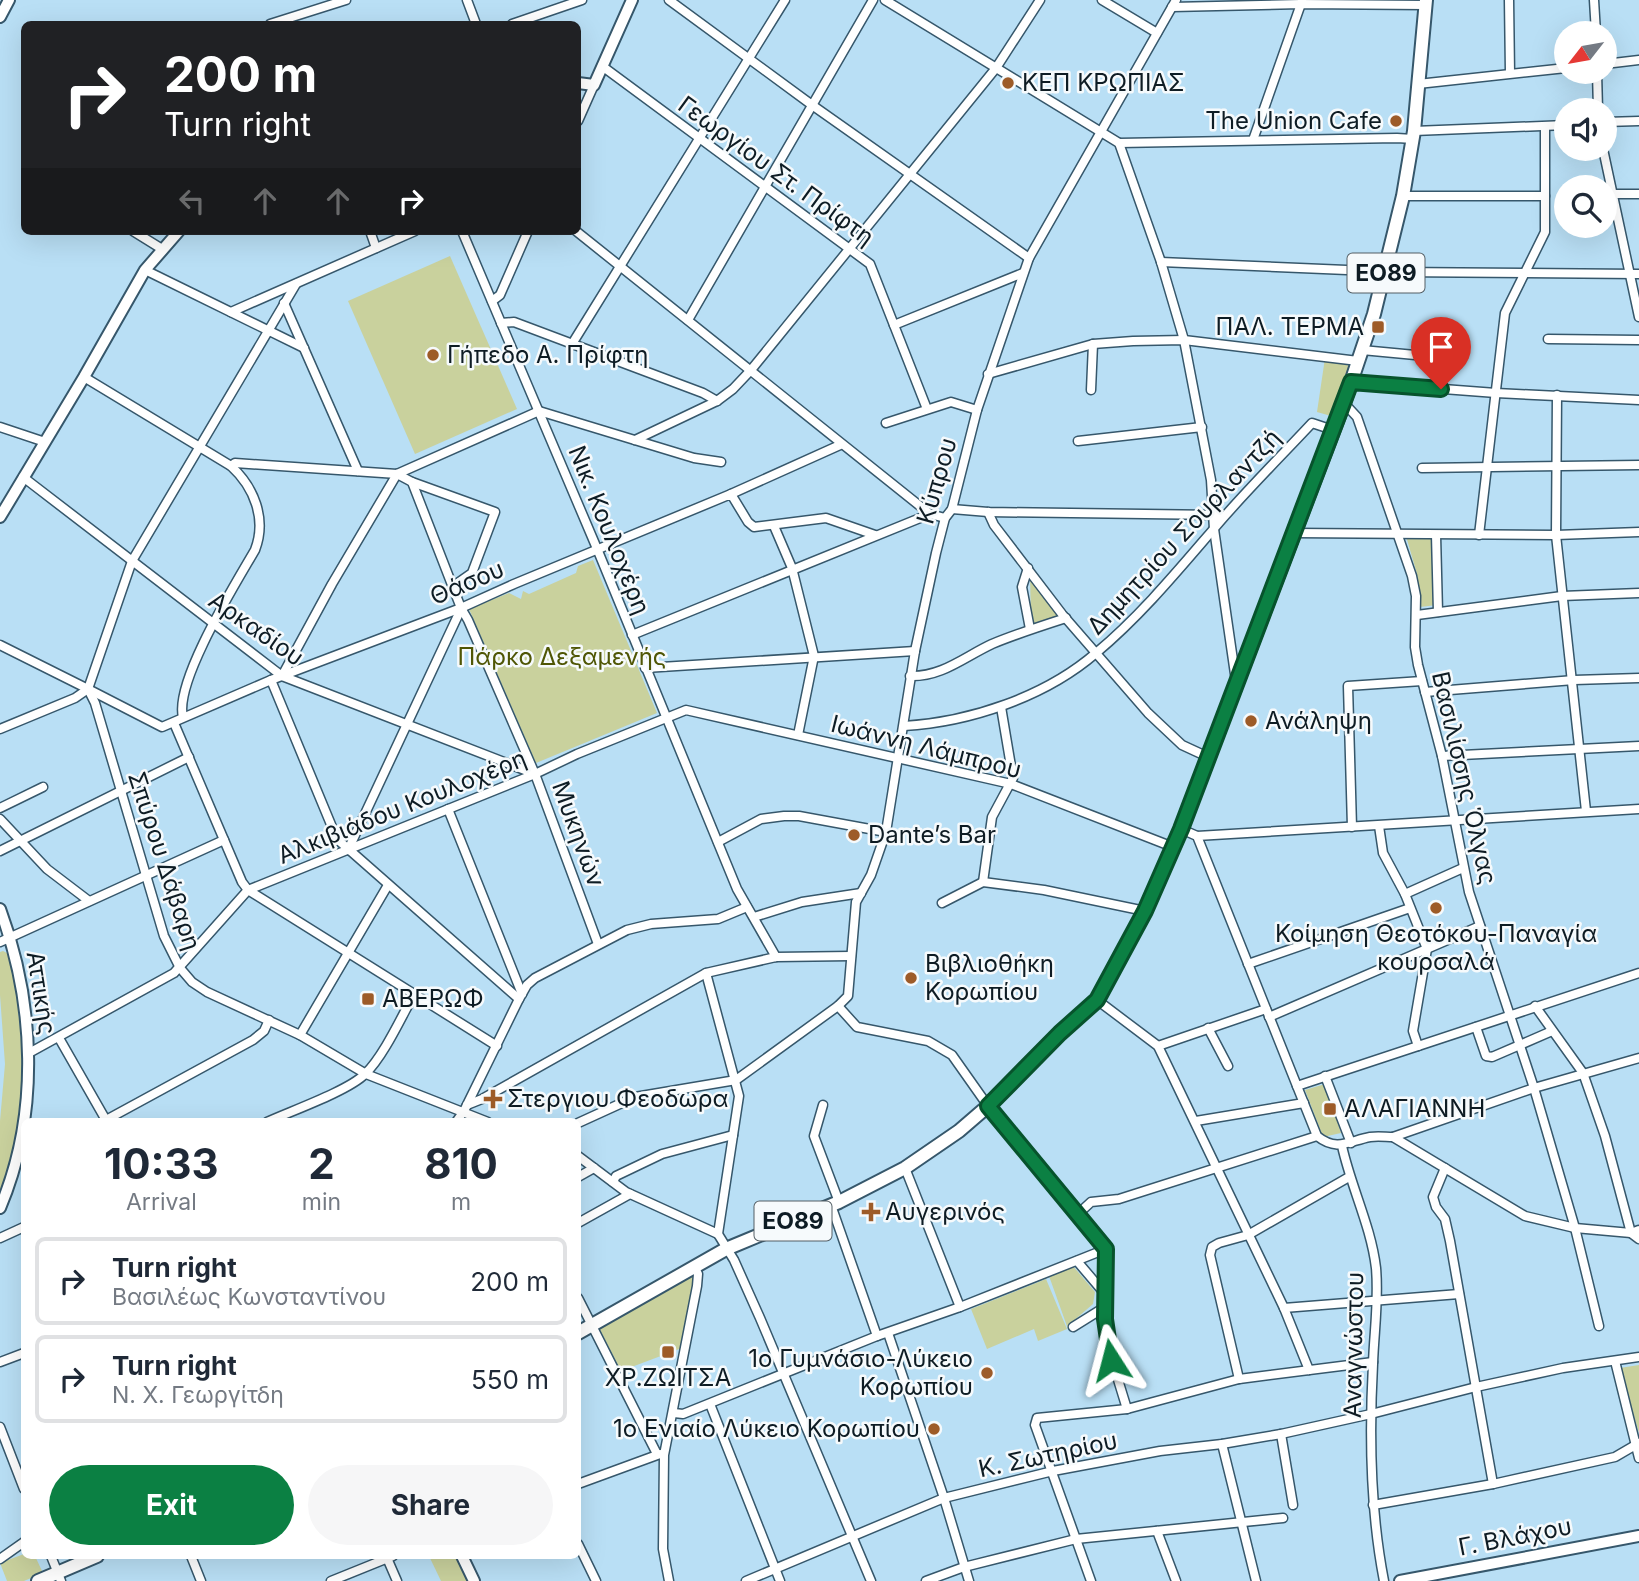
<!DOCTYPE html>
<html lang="en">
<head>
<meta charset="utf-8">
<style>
	body { margin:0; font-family:Inter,sans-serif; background:#f6f6f7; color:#1f2937; height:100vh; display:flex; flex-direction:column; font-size:26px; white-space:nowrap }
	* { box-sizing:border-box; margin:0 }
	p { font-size:23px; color:#747a83 }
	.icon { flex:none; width:38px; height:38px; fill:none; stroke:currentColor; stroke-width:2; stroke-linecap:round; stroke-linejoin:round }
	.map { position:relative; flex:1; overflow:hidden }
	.drawer { position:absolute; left:21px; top:1118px; width:560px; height:441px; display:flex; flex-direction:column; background:#fff; border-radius:10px; box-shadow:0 7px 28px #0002 }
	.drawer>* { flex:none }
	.top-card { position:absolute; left:21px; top:21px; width:560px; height:214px; border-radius:10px; box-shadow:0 7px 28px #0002; background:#202124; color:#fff; overflow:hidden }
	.needle { width:46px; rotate:239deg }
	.controls { position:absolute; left:1554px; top:21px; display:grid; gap:14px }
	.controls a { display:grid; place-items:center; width:63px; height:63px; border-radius:50%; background:#fff; box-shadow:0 7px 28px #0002; font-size:35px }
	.pin { position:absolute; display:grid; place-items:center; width:60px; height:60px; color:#fff; margin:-72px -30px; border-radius:50% 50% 50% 0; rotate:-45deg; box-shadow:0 0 7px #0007 }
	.pin .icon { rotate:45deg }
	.me { position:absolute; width:77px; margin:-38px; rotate:351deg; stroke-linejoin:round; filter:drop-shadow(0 0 5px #0008) }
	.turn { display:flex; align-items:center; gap:24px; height:147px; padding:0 28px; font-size:32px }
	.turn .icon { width:91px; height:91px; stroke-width:2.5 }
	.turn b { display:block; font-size:49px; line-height:60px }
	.lanes { display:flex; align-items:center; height:66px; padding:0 28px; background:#0003; justify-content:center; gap:35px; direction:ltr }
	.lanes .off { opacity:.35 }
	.eta { display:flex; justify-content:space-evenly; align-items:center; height:119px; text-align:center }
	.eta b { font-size:42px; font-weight:700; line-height:49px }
	.action { display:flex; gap:14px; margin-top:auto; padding:14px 28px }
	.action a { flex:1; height:80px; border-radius:42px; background:#0b8043; color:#fff; font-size:28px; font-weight:700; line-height:80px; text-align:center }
	.action a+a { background:#f6f6f7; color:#1f2937 }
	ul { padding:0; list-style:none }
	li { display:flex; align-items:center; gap:21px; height:88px; margin:0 14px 10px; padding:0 14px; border:4px solid #e0e1e3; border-radius:10px }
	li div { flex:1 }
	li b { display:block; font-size:26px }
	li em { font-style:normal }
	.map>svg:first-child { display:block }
</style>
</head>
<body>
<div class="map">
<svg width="1639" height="1581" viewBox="0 0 1639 1581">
	<rect width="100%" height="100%" fill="#b9dff5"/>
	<g fill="#c9d19d">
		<path d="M 450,256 L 517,409 L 415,454 L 348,301 Z"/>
		<path d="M 1325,358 L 1351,362 L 1331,416 L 1317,412 Z"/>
		<path d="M 1436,535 L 1437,605 L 1420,607 L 1417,574 L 1406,536 Z"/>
		<path d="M 593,560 L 657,713 L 536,763 L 469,609 L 509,593 L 521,599 L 523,591 L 529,594 L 576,573 L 578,566 Z"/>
		<path d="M 1030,572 L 1062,614 L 1031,624 Z"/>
		<path d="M 3,951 L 9,954 L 12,960 C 17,1005 25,1050 22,1096 C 20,1131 9,1164 0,1198 L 0,1121 L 5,1064 L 0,995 L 0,952 Z"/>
		<path d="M 1325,1084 L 1341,1133 L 1323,1137 L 1305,1090 Z"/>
		<path d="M 1073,1266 L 1095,1292 L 1093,1304 L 1071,1323 L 1068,1329 L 1049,1276 Z"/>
		<path d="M 686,1275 L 693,1276 L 694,1283 L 682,1348 L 621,1371 L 598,1326 Z"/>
		<path d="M 1046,1279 L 1067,1329 L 1038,1341 L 1034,1329 L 987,1349 L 971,1309 Z"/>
		<path d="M 1639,1365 L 1639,1433 L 1620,1368 Z"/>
		<path d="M 24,1554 L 24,1556 L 35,1556 L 43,1573 L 24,1581 L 7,1581 L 0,1563 Z"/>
		<path d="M 429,1556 L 457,1556 L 470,1581 L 441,1581 Z"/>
	</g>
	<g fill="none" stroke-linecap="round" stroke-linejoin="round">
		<defs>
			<g id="street">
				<path d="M 467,0 L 476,24"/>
				<path d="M 669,0 L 812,105 L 1029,258"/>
				<path d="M 885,0 L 1119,143 L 1161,262 L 1184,340 L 1211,480 L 1214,529 L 1236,681"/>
				<path d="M 1102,0 L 1157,33"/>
				<path d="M 1509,0 L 1510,73"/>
				<path d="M 1594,0 L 1596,33"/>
				<path d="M 1172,7 L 1301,4 L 1426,5"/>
				<path d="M 270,24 L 346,0"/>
				<path d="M 512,24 L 582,0"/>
				<path d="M 1605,64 L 1639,60"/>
				<path d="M 602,66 L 870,264 L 927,409"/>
				<path d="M 1597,72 L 1598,110"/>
				<path d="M 1418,84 L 1566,68"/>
				<path d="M 578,121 L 594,85"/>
				<path d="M 1605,122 L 1639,121"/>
				<path d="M 1414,131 L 1566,125"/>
				<path d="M 1253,140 L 1302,1"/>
				<path d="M 1119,143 L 1397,138 L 1413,139"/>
				<path d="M 1603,149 L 1639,317"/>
				<path d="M 1612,194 L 1639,194"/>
				<path d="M 1403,196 L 1545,196"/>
				<path d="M 133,231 L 162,249"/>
				<path d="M 370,231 L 376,248"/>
				<path d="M 462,231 L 598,551 L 737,889 L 776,957"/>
				<path d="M 576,231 L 930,514"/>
				<path d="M 1161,262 L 1394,272 L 1639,274"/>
				<path d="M 145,270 L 304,348"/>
				<path d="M 492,301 L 500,295 L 528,231"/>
				<path d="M 284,303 L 358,471"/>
				<path d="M 231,312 L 415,231"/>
				<path d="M 688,320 L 873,0"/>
				<path d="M 501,323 L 514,322 L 703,393 L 717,401"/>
				<path d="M 894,325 L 1023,273"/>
				<path d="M 1548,339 L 1639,340"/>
				<path d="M 572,344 L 785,0"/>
				<path d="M 1362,350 L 1415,355"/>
				<path d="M 988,374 L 1093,344 L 1133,341 L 1184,340 L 1358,361"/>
				<path d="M 84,377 L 231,466 C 254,487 267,519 255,550 C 236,583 174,682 183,717"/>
				<path d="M 1351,382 L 1496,393 L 1639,400"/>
				<path d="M 1091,390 L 1093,344"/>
				<path d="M 1557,395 L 1556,535 L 1586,811"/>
				<path d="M 1344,403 L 1357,417 L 1412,576 L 1416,596 L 1415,647 L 1418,665 L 1442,756 L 1469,892 L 1534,1088 L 1575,1228 L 1599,1326"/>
				<path d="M 886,423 L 951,402 L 977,410"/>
				<path d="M 0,427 L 45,442"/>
				<path d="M 635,440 L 717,401 L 733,389 L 751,370 L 996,68 L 1040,0"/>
				<path d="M 1078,441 L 1202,427"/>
				<path d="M 231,466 L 235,463 L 397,474 L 412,482 L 461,608 L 468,620 L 535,774 L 598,944"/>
				<path d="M 1422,468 L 1639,465"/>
				<path d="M 397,474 L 539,411 L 694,458 L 721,462"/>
				<path d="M 23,477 L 282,676 L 535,774"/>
				<path d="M 412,482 L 495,512 L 472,573 L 452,587"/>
				<path d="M 731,494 L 840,445"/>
				<path d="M 952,509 L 988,512 L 1219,515"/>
				<path d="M 988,512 L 994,525 L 1062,614 L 1148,713 L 1182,745 L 1208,757"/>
				<path d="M 774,526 L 792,568 L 814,656 L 798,735"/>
				<path d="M 1294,533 L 1556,535 L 1639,532"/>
				<path d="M 1436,535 L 1438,612"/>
				<path d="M 1479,535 L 1505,313 L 1545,232 L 1545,127"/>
				<path d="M 1028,568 L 1022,587 L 1030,629"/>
				<path d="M 1417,615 L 1562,596 L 1639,593"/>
				<path d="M 632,635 L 930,514 L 945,518"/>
				<path d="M 0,645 L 88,689 L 95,703 L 164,936 L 180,968 L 192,982 L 207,992 L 300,1035 L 366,1074 L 488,1122"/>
				<path d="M 645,668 L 915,651"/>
				<path d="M 282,676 L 332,584 L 397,474"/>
				<path d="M 910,676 C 942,677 964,657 992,644 C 1016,634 1041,626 1066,618"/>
				<path d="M 271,680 L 337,839 L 519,999"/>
				<path d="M 88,689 L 132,561 L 296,284"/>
				<path d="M 1425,692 L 1574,680 L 1639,678"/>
				<path d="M 174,723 L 242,882 L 248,890 L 497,1046"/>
				<path d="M 904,726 C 970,722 1045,697 1096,653 C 1144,613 1184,563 1224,517 C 1252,485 1283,454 1312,423 L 1333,430"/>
				<path d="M 0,729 L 75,698 L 88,689 L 162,727 L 271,680 L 461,608 L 514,584 L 731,494 L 748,522 L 754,527 L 826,518 L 875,535"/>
				<path d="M 1442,756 L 1639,746"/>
				<path d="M 0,808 L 43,787"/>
				<path d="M 448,809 L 522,994"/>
				<path d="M 0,819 L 47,869 L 89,901"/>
				<path d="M 1379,826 L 1383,853 L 1405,894 L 1427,949 L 1413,1031 L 1418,1046"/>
				<path d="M 1352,827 L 1348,686 L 1422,681"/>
				<path d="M 1181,829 L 1197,836 L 1317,1136 C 1337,1152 1349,1141 1370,1137 C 1378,1136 1386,1137 1393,1137 L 1525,1216 L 1575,1228 L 1631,1233 L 1639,1230"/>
				<path d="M 1197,836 L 1639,809"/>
				<path d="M 718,842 L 761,819 L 784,816 L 799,816 L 886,832"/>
				<path d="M 348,850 L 461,609"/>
				<path d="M 0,851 L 189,757"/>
				<path d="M 983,882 L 992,817 L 1013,778 L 1001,707"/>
				<path d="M 1405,894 L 1463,868"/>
				<path d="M 942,903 L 983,882 L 1044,890 L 1145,911"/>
				<path d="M 754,917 L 802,902 L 861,893"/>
				<path d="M 0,942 L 224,840"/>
				<path d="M 1248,964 L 1410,908"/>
				<path d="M 706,973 L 739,1096 L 718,1234 L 734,1260 L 760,1318 L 871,1581"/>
				<path d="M 1097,1000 L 1158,1046 L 1284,1308 L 1309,1370"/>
				<path d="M 838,1006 L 857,1027 L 928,1041 L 952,1055 L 988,1106 L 1106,1249 L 1105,1319 L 1108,1347 L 1127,1409"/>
				<path d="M 1535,1006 L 1583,1073 L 1605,1136 L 1631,1233 L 1639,1239"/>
				<path d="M 1269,1017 L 1480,926"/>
				<path d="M 1476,1027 L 1486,1056 L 1492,1057 L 1552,1031"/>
				<path d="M 1208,1028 L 1228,1066"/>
				<path d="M 300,1035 L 388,885"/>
				<path d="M 59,1038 L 107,1122"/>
				<path d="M 1158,1046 L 1266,1009"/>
				<path d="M 29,1053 L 174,973 L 248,890 L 535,774 L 577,754 L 686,710 L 1011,784 L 1173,847"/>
				<path d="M 1325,1076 L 1351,1143"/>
				<path d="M 1297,1086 L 1639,973"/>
				<path d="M 467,1105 L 482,1099 L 706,973 L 776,957 L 851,956"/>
				<path d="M 823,1105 L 814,1136 L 839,1202"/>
				<path d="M 106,1120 L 253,1040 L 264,1031 L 269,1020"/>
				<path d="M 1196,1121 L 1304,1103"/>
				<path d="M 267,1122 C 291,1111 348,1091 365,1074 C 383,1057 401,1018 413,996"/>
				<path d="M 456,1122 L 464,1111 L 519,999 L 527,985 L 535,978 L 627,930 L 651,924 L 718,919 L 747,907"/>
				<path d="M 578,1123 L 635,1097 L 736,1080 L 838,1006 L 848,996 L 856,902 L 871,875 L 886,832 L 915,651 L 936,553 L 945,518 L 952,509 L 977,410 L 1029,258 L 1176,0"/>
				<path d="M 1393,1137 L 1534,1088 L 1639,1058"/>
				<path d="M 1342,1146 C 1351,1187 1371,1226 1376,1268 C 1379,1301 1374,1332 1373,1364 C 1369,1437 1370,1509 1384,1581"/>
				<path d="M 578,1156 L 626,1192 L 718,1234"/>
				<path d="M 905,1168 L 960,1307"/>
				<path d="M 1445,1168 L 1433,1197 L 1436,1207 L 1445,1219 L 1450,1241 L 1493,1484"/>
				<path d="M 578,1177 L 594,1168"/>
				<path d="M 613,1182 L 616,1176 L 662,1154 L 733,1135"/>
				<path d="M 831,1205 L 877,1336"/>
				<path d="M 1078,1214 L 1091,1202 L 1119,1199 L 1317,1136"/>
				<path d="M 578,1223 L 630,1194"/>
				<path d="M 0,1238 L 24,1227"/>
				<path d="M 1077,1261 L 1105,1294"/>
				<path d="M 578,1298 L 657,1454"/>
				<path d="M 1284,1308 L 1459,1294"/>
				<path d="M 1073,1327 L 1105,1307"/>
				<path d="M 888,1333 L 944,1498 L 969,1581"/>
				<path d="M 1615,1361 L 1639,1458"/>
				<path d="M 0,1362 L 24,1353"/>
				<path d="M 1239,1379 L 1210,1255 L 1212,1247 L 1219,1243 L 1248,1235 L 1349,1177"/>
				<path d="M 710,1404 L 780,1581"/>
				<path d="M 674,1413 L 683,1414 L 877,1336 L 960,1307 L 1106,1249"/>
				<path d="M 0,1427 L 24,1489"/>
				<path d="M 1281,1434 L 1293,1505"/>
				<path d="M 1222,1444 L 1256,1581"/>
				<path d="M 578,1484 L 660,1454"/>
				<path d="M 1373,1505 L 1493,1484 L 1615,1457 L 1639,1443"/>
				<path d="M 1157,1531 L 1176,1581"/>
				<path d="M 578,1544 L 596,1581"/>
				<path d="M 51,1556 L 61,1581"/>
				<path d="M 191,1556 L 201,1581"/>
				<path d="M 387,1558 L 397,1581"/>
				<path d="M 0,1559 L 24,1542"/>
				<path d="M 331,1581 L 393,1556"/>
				<path d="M 669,1581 L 663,1549 L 664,1455 L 697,1286 L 698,1274 L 694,1266"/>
				<path d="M 746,1581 L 944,1498 L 1053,1471 L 1160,1451 L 1222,1444 L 1281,1434 L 1371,1414 L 1476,1387 L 1563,1368 L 1639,1357"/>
				<path d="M 926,1581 L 964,1567 L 1076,1539 L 1283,1518"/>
				<path d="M 1091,1581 L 1035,1425 L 1037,1418 L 1127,1409 L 1239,1379 L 1373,1362"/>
			</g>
			<g id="secondary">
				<path d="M 0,17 L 9,0"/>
				<path d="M 578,83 L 594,85 L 632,0"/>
				<path d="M 0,517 L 84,377 L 145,270 L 179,231"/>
				<path d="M 0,909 C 35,1003 40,1114 0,1208"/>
				<path d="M 462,1556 L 474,1581"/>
				<path d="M 1400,1581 L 1639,1536"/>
			</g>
			<g id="primary">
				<path d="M 578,1333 L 726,1249 L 839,1202 L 905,1168 L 959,1131 L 988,1106 L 1060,1033 L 1097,1000 L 1145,911 L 1181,829 L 1344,403 L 1374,314 L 1403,196 L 1414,131 L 1426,0"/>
				<path d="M 38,1581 L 97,1556"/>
			</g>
		</defs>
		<use href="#street" stroke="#36576b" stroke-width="11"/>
		<use href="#secondary" stroke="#36576b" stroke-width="14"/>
		<use href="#primary" stroke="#36576b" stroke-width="16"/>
		<use href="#street" stroke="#fff" stroke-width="8"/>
		<use href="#secondary" stroke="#fff" stroke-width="10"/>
		<use href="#primary" stroke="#fff" stroke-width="12"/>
	</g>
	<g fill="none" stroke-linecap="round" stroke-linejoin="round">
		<defs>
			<path id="route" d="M 1111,1360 L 1105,1319 L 1106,1249 L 988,1106 L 1060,1033 L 1097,1000 L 1145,911 L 1181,829 L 1351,382 L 1441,389"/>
		</defs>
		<use href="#route" stroke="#07532c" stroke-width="18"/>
		<use href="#route" stroke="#0b8043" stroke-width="12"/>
	</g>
	<g fill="#9d5b28" stroke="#f6fafc" stroke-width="2.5">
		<circle cx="1008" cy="83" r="7"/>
		<circle cx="1396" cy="121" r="7"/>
		<rect x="1371" y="320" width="14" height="14" rx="3.5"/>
		<circle cx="433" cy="355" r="7"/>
		<circle cx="1251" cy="721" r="7"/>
		<circle cx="854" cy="835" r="7"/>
		<circle cx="1436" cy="908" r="7"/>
		<circle cx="911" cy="978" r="7"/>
		<rect x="361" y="992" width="14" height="14" rx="3.5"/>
		<path d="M489.5 1088.5h7v7h7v7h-7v7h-7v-7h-7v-7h7z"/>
		<rect x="1323" y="1102" width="14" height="14" rx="3.5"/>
		<path d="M867.5 1201.5h7v7h7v7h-7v7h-7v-7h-7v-7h7z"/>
		<rect x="661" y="1345" width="14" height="14" rx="3.5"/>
		<circle cx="987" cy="1373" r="7"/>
		<circle cx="934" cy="1429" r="7"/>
	</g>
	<g text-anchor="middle" stroke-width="5" stroke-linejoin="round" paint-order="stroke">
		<g fill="#f6fafc" stroke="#545f65" stroke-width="2">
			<rect x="1347.5" y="253.5" width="77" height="39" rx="5"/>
			<rect x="754.5" y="1201.5" width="77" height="39" rx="5"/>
		</g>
		<g font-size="23" font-weight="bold" fill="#0e1c24">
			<text x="1386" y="281">ΕΟ89</text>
			<text x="793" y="1229">ΕΟ89</text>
		</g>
		<g font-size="24" fill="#0e1c24" stroke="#f6fafc" text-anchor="start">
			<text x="1022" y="91">ΚΕΠ ΚΡΩΠΙΑΣ</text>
			<text x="1382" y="129" text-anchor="end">The Union Cafe</text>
			<text x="1364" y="335" text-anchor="end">ΠΑΛ. ΤΕΡΜΑ</text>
			<text x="447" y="363">Γήπεδο Α. Πρίφτη</text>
			<text x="1265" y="729">Ανάληψη</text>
			<text x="868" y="843">Dante’s Bar</text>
			<text x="1436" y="942" text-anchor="middle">Κοίμηση Θεοτόκου-Παναγία<tspan x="1436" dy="28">κουρσαλά</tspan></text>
			<text x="925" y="972">Βιβλιοθήκη<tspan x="925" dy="28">Κορωπίου</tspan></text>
			<text x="382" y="1007">ΑΒΕΡΩΦ</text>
			<text x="507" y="1107">Στεργιου Φεοδωρα</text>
			<text x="1344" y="1117">ΑΛΑΓΙΑΝΝΗ</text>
			<text x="885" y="1220">Αυγερινός</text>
			<text x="973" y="1367" text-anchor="end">1ο Γυμνάσιο-Λύκειο<tspan x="973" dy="28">Κορωπίου</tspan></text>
			<text x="668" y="1386" text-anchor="middle">ΧΡ.ΖΩΙΤΣΑ</text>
			<text x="920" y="1437" text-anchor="end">1ο Ενιαίο Λύκειο Κορωπίου</text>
		</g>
		<g font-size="24" fill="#0e1c24" stroke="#f6fafc">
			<text transform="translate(776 171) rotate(36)" y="8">Γεωργίου Στ. Πρίφτη</text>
			<text transform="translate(937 481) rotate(-74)" y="8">Κύπρου</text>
			<text transform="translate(609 530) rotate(68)" y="8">Νικ. Κουλοχέρη</text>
			<text transform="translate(1184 532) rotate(-47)" y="8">Δημητρίου Σουρλαντζή</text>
			<text transform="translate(467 583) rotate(-23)" y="8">Θάσου</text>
			<text transform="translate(256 629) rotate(35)" y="8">Αρκαδίου</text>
			<text transform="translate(926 747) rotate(14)" y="8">Ιωάννη Λάμπρου</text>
			<text transform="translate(1464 778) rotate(77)" y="8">Βασιλίσσης Όλγας</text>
			<text transform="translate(402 807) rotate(-22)" y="8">Αλκιβιάδου Κουλοχέρη</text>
			<text transform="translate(578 834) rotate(70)" y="8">Μυκηνών</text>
			<text transform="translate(164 861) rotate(72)" y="8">Σπύρου Δάβαρη</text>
			<text transform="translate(41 993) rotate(81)" y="8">Αττικής</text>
			<text transform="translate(1354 1345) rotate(-89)" y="8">Αναγνώστου</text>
			<text transform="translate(1048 1455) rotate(-12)" y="8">Κ. Σωτηρίου</text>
			<text transform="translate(1515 1537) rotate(-11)" y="8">Γ. Βλάχου</text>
		</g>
		<g font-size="24" fill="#4f5605" stroke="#f6fafc">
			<text x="562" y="665">Πάρκο Δεξαμενής</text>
		</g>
	</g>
</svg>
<div class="controls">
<a><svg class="needle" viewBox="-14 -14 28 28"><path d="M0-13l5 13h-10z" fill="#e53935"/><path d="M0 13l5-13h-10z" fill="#747a83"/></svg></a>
<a><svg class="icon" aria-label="sound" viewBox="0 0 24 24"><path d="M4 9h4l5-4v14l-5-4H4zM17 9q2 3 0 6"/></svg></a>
<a><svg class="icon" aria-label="search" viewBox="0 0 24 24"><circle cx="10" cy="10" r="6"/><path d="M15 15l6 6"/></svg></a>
</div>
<div class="pin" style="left:1441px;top:389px;background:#d93025"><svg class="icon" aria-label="arrive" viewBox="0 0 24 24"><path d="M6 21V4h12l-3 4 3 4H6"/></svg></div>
<svg class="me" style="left:1111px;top:1360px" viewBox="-20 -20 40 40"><path d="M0-17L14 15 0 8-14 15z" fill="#0b8043" stroke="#fff" stroke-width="4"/></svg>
<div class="top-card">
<div class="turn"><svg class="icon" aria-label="right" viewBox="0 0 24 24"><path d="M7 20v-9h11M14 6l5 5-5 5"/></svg><div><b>200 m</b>Turn right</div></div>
<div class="lanes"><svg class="icon off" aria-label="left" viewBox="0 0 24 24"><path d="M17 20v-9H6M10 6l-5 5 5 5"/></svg><svg class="icon off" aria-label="ahead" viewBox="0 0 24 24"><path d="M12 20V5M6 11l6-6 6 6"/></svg><svg class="icon off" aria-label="ahead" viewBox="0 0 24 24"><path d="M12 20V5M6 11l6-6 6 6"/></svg><svg class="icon" aria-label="right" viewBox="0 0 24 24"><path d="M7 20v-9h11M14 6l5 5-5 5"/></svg></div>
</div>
<section class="drawer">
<div class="eta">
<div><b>10:33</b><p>Arrival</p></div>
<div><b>2</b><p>min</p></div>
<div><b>810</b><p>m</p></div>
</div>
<ul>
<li><svg class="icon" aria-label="right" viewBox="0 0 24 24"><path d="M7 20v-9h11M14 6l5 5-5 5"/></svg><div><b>Turn right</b><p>Βασιλέως Κωνσταντίνου</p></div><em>200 m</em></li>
<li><svg class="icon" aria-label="right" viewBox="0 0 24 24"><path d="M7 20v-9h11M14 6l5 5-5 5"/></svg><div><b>Turn right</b><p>Ν. Χ. Γεωργίτδη</p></div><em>550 m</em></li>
</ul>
<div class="action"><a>Exit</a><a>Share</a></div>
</section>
</div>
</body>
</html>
